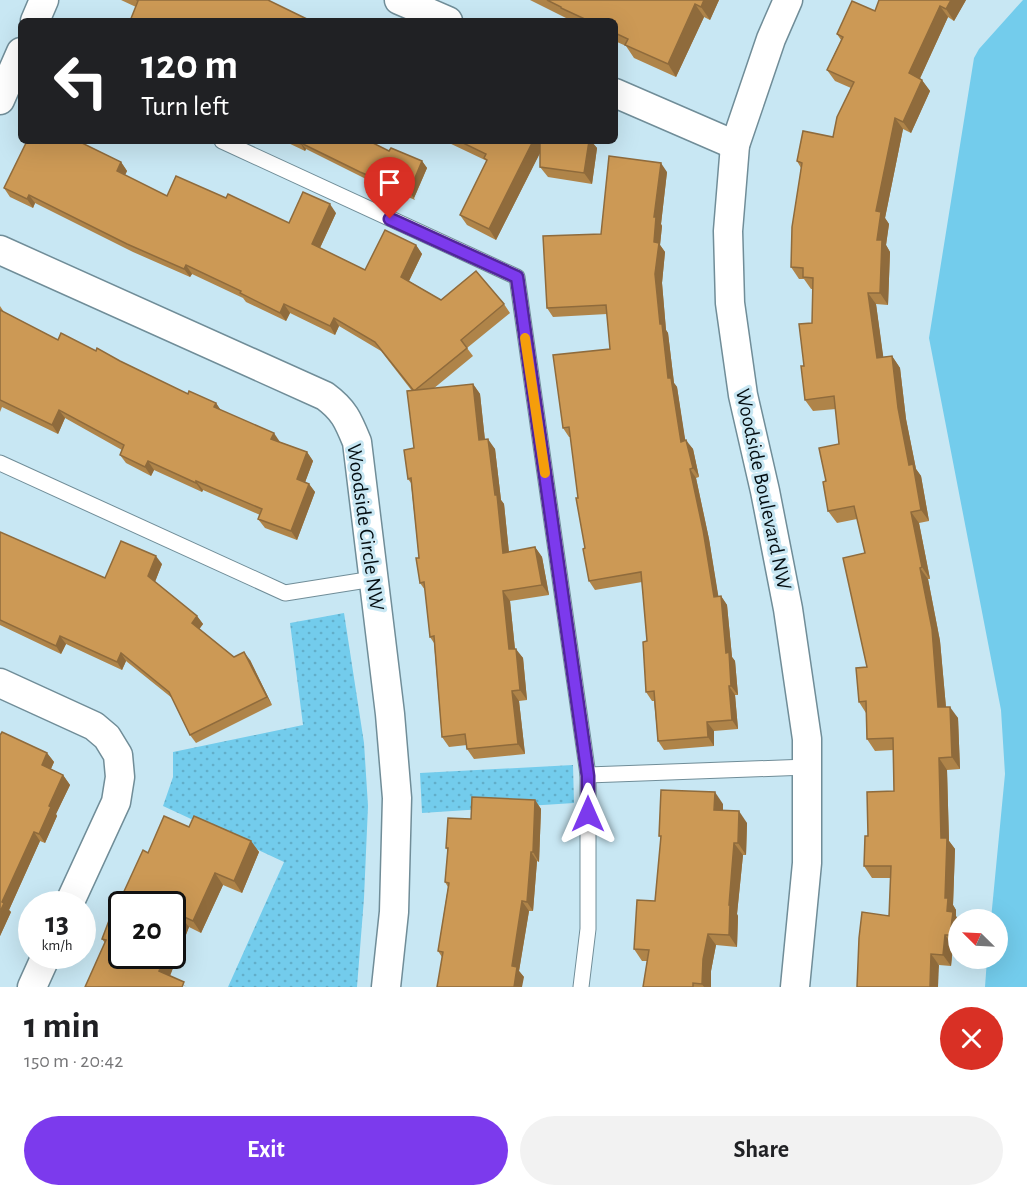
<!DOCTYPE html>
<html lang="en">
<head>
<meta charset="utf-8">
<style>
	body { margin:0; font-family:"Alegreya Sans",sans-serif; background:#f2f2f2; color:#202124; height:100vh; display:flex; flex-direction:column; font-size:22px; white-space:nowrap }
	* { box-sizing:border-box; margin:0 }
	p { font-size:20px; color:#757577 }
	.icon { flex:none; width:33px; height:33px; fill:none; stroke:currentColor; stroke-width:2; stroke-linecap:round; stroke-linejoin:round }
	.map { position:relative; height:987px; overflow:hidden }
	.side { display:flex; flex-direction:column; background:#fff; flex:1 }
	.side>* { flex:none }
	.guide { position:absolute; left:18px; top:18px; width:600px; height:126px; border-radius:9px; box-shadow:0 6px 24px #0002; background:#202124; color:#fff; overflow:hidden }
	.needle { width:39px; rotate:294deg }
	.fabs { position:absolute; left:948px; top:909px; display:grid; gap:12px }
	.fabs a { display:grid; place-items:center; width:60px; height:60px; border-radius:50%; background:#fff; box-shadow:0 6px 24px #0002; font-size:30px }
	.speed { position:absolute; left:18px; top:891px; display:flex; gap:12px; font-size:30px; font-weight:700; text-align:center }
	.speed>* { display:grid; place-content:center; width:78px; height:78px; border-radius:50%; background:#fff; box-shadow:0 6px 24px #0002; line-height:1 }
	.speed small { font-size:15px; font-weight:400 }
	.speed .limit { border:3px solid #111; border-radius:9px; background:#fff; color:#111 }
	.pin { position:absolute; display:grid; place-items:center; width:51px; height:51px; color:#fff; margin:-62px -26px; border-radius:50% 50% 50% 0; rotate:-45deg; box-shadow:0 0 6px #0007 }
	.pin .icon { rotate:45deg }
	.me { position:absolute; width:66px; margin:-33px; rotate:0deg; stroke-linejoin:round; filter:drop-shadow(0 0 4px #0008) }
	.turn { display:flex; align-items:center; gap:21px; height:126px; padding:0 24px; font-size:27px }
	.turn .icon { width:78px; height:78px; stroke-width:2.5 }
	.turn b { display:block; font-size:42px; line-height:51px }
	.round { display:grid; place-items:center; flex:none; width:63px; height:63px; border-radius:32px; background:#f2f2f2 }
	.overview { display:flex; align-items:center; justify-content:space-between; height:102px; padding:0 24px }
	h1 { font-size:36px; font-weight:700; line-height:45px }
	.button { display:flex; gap:12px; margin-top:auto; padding:12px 24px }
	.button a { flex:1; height:69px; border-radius:36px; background:#7c3aed; color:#fff; font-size:24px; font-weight:700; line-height:69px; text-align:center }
	.button a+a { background:#f2f2f2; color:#202124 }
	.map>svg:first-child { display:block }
</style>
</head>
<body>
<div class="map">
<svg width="1027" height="987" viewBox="0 0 1027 987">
	<defs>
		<pattern id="park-dots" width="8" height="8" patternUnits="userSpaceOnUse" patternTransform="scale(1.5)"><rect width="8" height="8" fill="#73ccec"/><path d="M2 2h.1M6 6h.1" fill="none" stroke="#62aec9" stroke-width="1.8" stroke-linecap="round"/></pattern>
	</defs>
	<rect width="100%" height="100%" fill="#c8e7f3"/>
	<path fill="#73ccec" d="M 1023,0 L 1027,0 L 1027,987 L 985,987 L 987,959 L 998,958 L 998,920 L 991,919 L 1005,774 L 1001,710 L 929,338 L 974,58 L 979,49 Z"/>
	<g fill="url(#park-dots)">
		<path d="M 344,613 L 364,743 L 368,806 L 364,898 L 357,987 L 228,987 L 284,862 L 163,806 L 173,777 L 173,752 L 303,725 L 290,623 Z"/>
		<path d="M 573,765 L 574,803 L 422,813 L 420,773 Z"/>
	</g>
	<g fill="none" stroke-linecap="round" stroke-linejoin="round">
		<defs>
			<g id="service">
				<path d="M 222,141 L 517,277 L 588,775 L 588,929 L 581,987"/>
				<path d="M 0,463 L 285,593 L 373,579"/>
				<path d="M 588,775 L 807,767"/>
			</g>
			<g id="minor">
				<path d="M 399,0 L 448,21"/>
				<path d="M 788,0 L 771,39 L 735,145 L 728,231 L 730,303 L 743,395 L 765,491 L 788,609 L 807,739 L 807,863 L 795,987"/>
				<path d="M 35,21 L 44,0"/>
				<path d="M 615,93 L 735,145"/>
				<path d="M 0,100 L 21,52"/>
				<path d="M 0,250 L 325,396 C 344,410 348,420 357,442 L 390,714 L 397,798 L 394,912 L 386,987"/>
				<path d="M 0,683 L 94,726 L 107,737 L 118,755 L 120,777 L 116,802 L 69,904"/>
				<path d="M 32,987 L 46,956"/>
			</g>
		</defs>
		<use href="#service" stroke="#708d98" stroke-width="17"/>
		<use href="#minor" stroke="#708d98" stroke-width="31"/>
		<use href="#service" stroke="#fff" stroke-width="15"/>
		<use href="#minor" stroke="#fff" stroke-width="28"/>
	</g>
	<g fill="#af8449">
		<path d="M 121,0 L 268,0 L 136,7 Z"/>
		<path d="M 530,0 L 719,0 L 710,20 L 704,17 L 676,77 L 634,58 L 626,46 L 615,41 L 615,21 L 571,21 L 568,19 Z"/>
		<path d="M 966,0 L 954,21 L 948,17 L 920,78 L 930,91 L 911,133 L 903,129 L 885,218 L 889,224 L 886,245 L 890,252 L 888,305 L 876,304 L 883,357 L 892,356 L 900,368 L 906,419 L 916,469 L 921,476 L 929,521 L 919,523 L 930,579 L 928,579 L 940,641 L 946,707 L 958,718 L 960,769 L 947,770 L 949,841 L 955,849 L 953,905 L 956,910 L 956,916 L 958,920 L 958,947 L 953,946 L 951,966 L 939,965 L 889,916 L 891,878 L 872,878 L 864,866 L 868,836 L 894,791 L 893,750 L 875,751 L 867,739 L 866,713 L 859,702 L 867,667 L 865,553 L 857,519 L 837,523 L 828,511 L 826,481 L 839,444 L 836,409 L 813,411 L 805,400 L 804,366 L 812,323 L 813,289 L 811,289 L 804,279 L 799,279 L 791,267 L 801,168 L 797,161 L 833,137 L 851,88 L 835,81 L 827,70 L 841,40 L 837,34 L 875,11 Z"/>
		<path d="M 284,141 L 369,141 L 389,151 L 422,161 L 427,168 L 414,198 L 415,200 L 364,178 L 306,149 L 305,151 Z"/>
		<path d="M 446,141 L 591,141 L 597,148 L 592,184 L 548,177 L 540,167 L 540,153 L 496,240 L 467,225 L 460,215 L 487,161 L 447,142 Z"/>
		<path d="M 85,145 L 121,162 L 127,171 L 125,175 L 167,196 L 226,198 L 289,223 L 336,213 L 320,248 L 365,270 L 416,245 L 422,254 L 409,281 L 441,300 L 504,304 L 510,313 L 467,348 L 473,356 L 433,389 L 473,384 L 480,394 L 485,440 L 495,449 L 501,500 L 504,504 L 509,552 L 535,547 L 542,557 L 549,595 L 510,601 L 515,649 L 523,658 L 527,700 L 519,701 L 525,754 L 474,759 L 467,749 L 467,745 L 449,747 L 442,737 L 434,643 L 430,637 L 425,590 L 420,583 L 419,558 L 411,483 L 408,479 L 414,448 L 412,391 L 381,351 L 339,326 L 335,335 L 290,313 L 286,321 L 246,302 L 243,298 L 192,274 L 190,277 L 133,252 L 35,203 L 33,208 L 10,197 L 4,188 Z"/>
		<path d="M 667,172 L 661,224 L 662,226 L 660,245 L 665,252 L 662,283 L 666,330 L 668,333 L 674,383 L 677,387 L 685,441 L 693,449 L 699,477 L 696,478 L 709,539 L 718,596 L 721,596 L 727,605 L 732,657 L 735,661 L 738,695 L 735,695 L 738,729 L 714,731 L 714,746 L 664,750 L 658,741 L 654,701 L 652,701 L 646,692 L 647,641 L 642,582 L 595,590 L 589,581 L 571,437 L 569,437 L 563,428 L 559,391 L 557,389 L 610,349 L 607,314 L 553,317 L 547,308 L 601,234 Z"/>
		<path d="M 0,306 L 4,312 L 58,340 L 96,351 L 120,361 L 188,394 L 216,403 L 221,411 L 280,442 L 307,452 L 313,461 L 305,482 L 309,484 L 315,492 L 297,540 L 265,528 L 258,519 L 260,515 L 203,490 L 202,492 L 154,470 L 151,476 L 126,463 L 120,455 L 122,450 L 65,418 L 58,434 L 2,407 L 0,412 Z"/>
		<path d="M 0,532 L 105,578 L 162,564 L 155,582 L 197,616 L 203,624 L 199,629 L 234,657 L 250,660 L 272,705 L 196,743 L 190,735 L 172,698 L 126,661 L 122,670 L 66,644 L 61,654 L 0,625 Z"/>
		<path d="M 0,735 L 47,753 L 54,762 L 51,769 L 63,775 L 70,785 L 56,814 L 57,816 L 45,843 L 40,841 L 9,910 L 11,912 L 0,936 Z"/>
		<path d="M 535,800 L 541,809 L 539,862 L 537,861 L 533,911 L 529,911 L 519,971 L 524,977 L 442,957 L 438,951 L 448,887 L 445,882 L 448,851 L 446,848 L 471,819 Z"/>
		<path d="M 723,804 L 723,811 L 747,823 L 746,855 L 743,855 L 737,914 L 738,916 L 737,947 L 716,945 L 711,971 L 711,987 L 643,987 L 647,961 L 642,961 L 634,949 L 655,901 L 661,838 L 659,836 Z"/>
		<path d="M 189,827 L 251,841 L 259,852 L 242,893 L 223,885 L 201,933 L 189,927 L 170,976 L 187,987 L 105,943 L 102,939 L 115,911 L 148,853 Z"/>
	</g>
	<g fill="#8f6b3c">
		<path d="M 704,0 L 719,0 L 710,20 L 701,7 Z"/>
		<path d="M 951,0 L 966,0 L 954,21 L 946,9 Z"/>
		<path d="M 695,4 L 704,17 L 676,77 L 668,64 Z"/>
		<path d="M 940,6 L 948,17 L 917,85 L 909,73 Z"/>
		<path d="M 922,80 L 930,91 L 911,133 L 903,122 Z"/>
		<path d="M 895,118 L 903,129 L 885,218 L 889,224 L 886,245 L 890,252 L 888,305 L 880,293 L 877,240 L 876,211 Z"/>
		<path d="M 78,141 L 87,141 L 83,149 Z"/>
		<path d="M 533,141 L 546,141 L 496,240 L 489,229 Z"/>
		<path d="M 589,141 L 591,141 L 597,148 L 592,184 L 584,173 Z"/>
		<path d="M 301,143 L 306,149 L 305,151 L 301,144 Z"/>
		<path d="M 422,161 L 427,168 L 414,198 L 409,192 Z"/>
		<path d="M 121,162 L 127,171 L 123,179 L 117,171 Z"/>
		<path d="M 661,163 L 667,172 L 661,224 L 662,226 L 660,245 L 665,252 L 662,283 L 666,330 L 668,333 L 674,383 L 677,387 L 687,451 L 681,442 L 668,378 L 660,324 L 655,274 L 654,242 L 654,217 Z"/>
		<path d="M 29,195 L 35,203 L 33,208 L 27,199 Z"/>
		<path d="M 330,204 L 336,213 L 318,252 L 312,244 Z"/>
		<path d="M 416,245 L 422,254 L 407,285 L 401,277 Z"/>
		<path d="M 186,265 L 192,274 L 190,277 L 184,269 Z"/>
		<path d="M 868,293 L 876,304 L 885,369 L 877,358 Z"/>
		<path d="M 284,304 L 290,313 L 286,321 L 280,313 Z"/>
		<path d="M 334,318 L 339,326 L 335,335 L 330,326 Z"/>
		<path d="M 892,356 L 900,368 L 906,419 L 916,469 L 921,476 L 929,521 L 921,510 L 909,465 L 898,408 Z"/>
		<path d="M 473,384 L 480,394 L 486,450 L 479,440 Z"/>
		<path d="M 216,403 L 222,412 L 214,407 Z"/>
		<path d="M 59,410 L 65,418 L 58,434 L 52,425 Z"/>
		<path d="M 274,433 L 280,442 L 271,439 Z"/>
		<path d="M 488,439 L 495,449 L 501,500 L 504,504 L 510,563 L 503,553 Z"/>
		<path d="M 686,440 L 693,449 L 699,477 L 693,468 Z"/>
		<path d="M 307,452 L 313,461 L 303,488 L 297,479 Z"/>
		<path d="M 148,461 L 154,470 L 151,476 L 145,467 Z"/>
		<path d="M 690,469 L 696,478 L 709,539 L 720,606 L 714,597 Z"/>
		<path d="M 196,481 L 203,490 L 202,492 L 196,483 Z"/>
		<path d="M 309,484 L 315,492 L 297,540 L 291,531 Z"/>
		<path d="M 911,512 L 919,523 L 930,579 L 922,567 Z"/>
		<path d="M 535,547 L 542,557 L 549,595 L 542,585 Z"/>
		<path d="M 156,556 L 162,564 L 154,584 L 148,576 Z"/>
		<path d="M 920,568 L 928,579 L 940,641 L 947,719 L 938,707 Z"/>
		<path d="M 503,591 L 510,601 L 516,659 L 509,649 Z"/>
		<path d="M 721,596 L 727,605 L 732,657 L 735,661 L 738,695 L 731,686 L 726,653 Z"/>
		<path d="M 197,616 L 203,624 L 198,631 L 192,623 Z"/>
		<path d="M 60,636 L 66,644 L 61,654 L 56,646 Z"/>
		<path d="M 516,649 L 523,658 L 527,700 L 520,690 Z"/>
		<path d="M 244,652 L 250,660 L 272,705 L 267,697 Z"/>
		<path d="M 121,653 L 126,661 L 122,670 L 117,662 Z"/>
		<path d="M 729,686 L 735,695 L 738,729 L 732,720 Z"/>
		<path d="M 512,691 L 519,701 L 525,754 L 518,744 Z"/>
		<path d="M 950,707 L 958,718 L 960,769 L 952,757 Z"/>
		<path d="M 707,722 L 714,731 L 714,746 L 708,737 Z"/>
		<path d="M 47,753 L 54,762 L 48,775 L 42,765 Z"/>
		<path d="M 939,758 L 947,770 L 949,841 L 955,849 L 953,905 L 956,910 L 956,916 L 958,920 L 958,947 L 950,935 L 945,898 L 941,838 Z"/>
		<path d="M 63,775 L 70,785 L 56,814 L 57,816 L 45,843 L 39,834 L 49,806 Z"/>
		<path d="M 715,792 L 723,804 L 723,822 L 714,810 Z"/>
		<path d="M 535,800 L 541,809 L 539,862 L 533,852 Z"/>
		<path d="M 739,811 L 747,823 L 746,855 L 738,843 Z"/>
		<path d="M 34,832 L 40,841 L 9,910 L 11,912 L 0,936 L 0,912 L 2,902 Z"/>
		<path d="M 251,841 L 259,852 L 242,893 L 234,881 Z"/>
		<path d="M 734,843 L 743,855 L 737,914 L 738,916 L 737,947 L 729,935 L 729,905 Z"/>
		<path d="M 531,852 L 537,861 L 533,911 L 527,902 Z"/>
		<path d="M 215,873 L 223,885 L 201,933 L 193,921 Z"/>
		<path d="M 522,901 L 529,911 L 519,971 L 524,977 L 522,987 L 514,987 L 512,966 Z"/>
		<path d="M 180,915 L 189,927 L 167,983 L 159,971 L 165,956 L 172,956 L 172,935 Z"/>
		<path d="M 708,934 L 716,945 L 711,971 L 711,987 L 704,987 L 702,984 L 703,959 Z"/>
		<path d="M 945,935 L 953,946 L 951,966 L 943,955 Z"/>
		<path d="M 931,954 L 939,965 L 938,987 L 930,987 Z"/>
	</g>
	<g fill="#c95" stroke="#8f6b3c" stroke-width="1.5">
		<path d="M 137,0 L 268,0 L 311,21 L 130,21 L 138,1 Z"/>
		<path d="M 547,0 L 704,0 L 701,7 L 695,4 L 668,64 L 625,45 L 628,39 L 615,33 L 615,21 L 589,21 L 561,8 L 561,7 Z"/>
		<path d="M 879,0 L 951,0 L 946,9 L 940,6 L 909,73 L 922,80 L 903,122 L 895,118 L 876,211 L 881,212 L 877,240 L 882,240 L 880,293 L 868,293 L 877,358 L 892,356 L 898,408 L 909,465 L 913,464 L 921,510 L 911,512 L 922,567 L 920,568 L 932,629 L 938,707 L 950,707 L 952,757 L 939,758 L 941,838 L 947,838 L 945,898 L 948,898 L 947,911 L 953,912 L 950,935 L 945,935 L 943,955 L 931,954 L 930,987 L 857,987 L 859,938 L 862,912 L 889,916 L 891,866 L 864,866 L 865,836 L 868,836 L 867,792 L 894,791 L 893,738 L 867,739 L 866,701 L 859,702 L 856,668 L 867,667 L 843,558 L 865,553 L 854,506 L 828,511 L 823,482 L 826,481 L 819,448 L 839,444 L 834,396 L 805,400 L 801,366 L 804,366 L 799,324 L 812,323 L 813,278 L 803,277 L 803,268 L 791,267 L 792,227 L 802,163 L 797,161 L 803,131 L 833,137 L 837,117 L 854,82 L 827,70 L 843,37 L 837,34 L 852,1 L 875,11 Z"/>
		<path d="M 27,141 L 78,141 L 121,162 L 117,171 L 167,196 L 176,176 L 226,198 L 228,194 L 289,223 L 303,192 L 330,204 L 312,244 L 365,270 L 385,230 L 416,245 L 401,277 L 441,300 L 476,271 L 504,304 L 461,340 L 467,348 L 414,391 L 375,342 L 334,318 L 330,326 L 284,304 L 280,313 L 240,293 L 241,291 L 186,265 L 184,269 L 127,244 L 29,195 L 27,199 L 4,188 Z"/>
		<path d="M 293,141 L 369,141 L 389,151 L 391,148 L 422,161 L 409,192 L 410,193 L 360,172 L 301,143 L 301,144 Z"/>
		<path d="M 459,141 L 533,141 L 489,229 L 460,215 L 487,160 L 484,158 L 486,154 Z"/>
		<path d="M 540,141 L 589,141 L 584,173 L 540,167 Z"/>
		<path d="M 609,156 L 661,163 L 654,217 L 656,217 L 654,242 L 659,243 L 655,274 L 660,324 L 662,324 L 668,378 L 671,378 L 681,442 L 686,440 L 693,468 L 690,469 L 703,530 L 714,597 L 721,596 L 726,653 L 729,652 L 731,686 L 729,686 L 732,720 L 707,722 L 708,737 L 658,741 L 654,691 L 646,692 L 643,642 L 647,641 L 641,572 L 589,581 L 583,549 L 585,548 L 576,498 L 578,498 L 569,427 L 563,428 L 553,355 L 610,349 L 606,305 L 547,308 L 543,236 L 601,234 Z"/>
		<path d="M 0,310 L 58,340 L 61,333 L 96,351 L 97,348 L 120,361 L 188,394 L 189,391 L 216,403 L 214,407 L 274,433 L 271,439 L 307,452 L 297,479 L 309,484 L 291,531 L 258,519 L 262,509 L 196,481 L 196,483 L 148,461 L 145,467 L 120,455 L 124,445 L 59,410 L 52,425 L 0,400 Z"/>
		<path d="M 473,384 L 479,440 L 488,439 L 495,495 L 497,495 L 503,553 L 535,547 L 542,585 L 503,591 L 509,649 L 516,649 L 520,690 L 512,691 L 518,744 L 467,749 L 465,734 L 442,737 L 434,636 L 430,637 L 424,582 L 420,583 L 416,558 L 419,558 L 411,478 L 408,479 L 404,450 L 414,448 L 407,391 Z"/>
		<path d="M 0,532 L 105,578 L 121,541 L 156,556 L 148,576 L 197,616 L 192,623 L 234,657 L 244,652 L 267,697 L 190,735 L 169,692 L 121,653 L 117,662 L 60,636 L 56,646 L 0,620 Z"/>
		<path d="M 2,732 L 47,753 L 42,765 L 63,775 L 49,806 L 51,807 L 39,834 L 34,832 L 2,902 L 4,903 L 0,912 L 0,735 Z"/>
		<path d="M 661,790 L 715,792 L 714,810 L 739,811 L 738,843 L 734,843 L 729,905 L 730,905 L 729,935 L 708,934 L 703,959 L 702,984 L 693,983 L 693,987 L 643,987 L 649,950 L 634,949 L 637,900 L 655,901 L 661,836 L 659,836 Z"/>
		<path d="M 472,797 L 535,800 L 533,852 L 531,852 L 527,902 L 522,901 L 512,966 L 517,967 L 514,987 L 437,987 L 443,952 L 438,951 L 449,883 L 445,882 L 448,848 L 446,848 L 448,818 L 471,819 Z"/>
		<path d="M 164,816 L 189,827 L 194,816 L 251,841 L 234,881 L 215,873 L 193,921 L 180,915 L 172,935 L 172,904 L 122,904 L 122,956 L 165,956 L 159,971 L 184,982 L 182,987 L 85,987 L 106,940 L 102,939 L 113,910 L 115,911 L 143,850 L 148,853 Z"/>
	</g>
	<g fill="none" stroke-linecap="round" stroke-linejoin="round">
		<defs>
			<path id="route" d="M 390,219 L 517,277 L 588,776 L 588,814"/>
		</defs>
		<use href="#route" stroke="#51269a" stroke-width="15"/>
		<use href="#route" stroke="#7c3aed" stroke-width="10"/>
		<path stroke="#f59e0b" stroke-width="10" d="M 525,338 L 545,473"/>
	</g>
	<g text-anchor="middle" stroke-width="6" stroke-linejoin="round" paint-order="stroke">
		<g font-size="21" fill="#040d11" stroke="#c8e7f3">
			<text transform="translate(764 489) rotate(78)" y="7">Woodside Boulevard NW</text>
			<text transform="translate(366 527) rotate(82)" y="7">Woodside Circle NW</text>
		</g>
	</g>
</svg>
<div class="fabs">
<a><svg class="needle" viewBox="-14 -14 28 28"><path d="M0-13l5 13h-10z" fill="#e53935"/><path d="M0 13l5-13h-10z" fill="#757577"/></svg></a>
</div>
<div class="speed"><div>13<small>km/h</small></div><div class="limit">20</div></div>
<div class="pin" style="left:390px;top:219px;background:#d93025"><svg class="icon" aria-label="arrive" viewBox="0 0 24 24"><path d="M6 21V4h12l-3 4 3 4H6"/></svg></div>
<svg class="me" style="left:588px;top:814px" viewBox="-20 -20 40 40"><path d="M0-17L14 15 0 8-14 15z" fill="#7c3aed" stroke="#fff" stroke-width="4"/></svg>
<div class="guide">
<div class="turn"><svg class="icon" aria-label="left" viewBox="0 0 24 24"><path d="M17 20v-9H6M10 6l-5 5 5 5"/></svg><div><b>120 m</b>Turn left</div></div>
</div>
</div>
<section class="side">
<div class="overview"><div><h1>1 min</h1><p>150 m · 20:42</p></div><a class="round" style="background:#d93025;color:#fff"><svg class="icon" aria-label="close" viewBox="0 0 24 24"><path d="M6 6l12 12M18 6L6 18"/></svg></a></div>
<div class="button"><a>Exit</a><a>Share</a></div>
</section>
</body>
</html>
